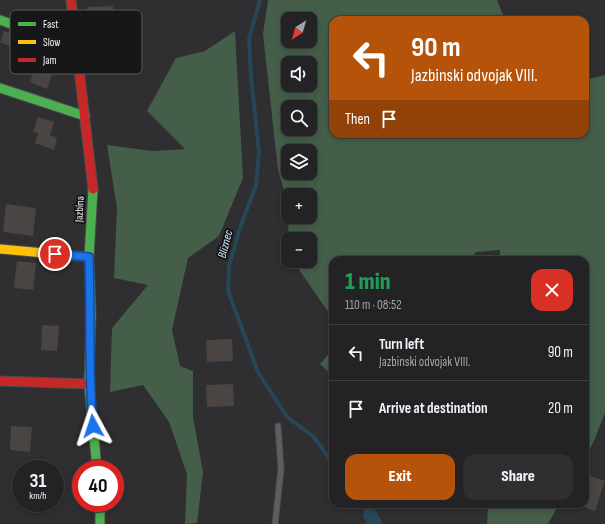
<!DOCTYPE html>
<html lang="en">
<head>
<meta charset="utf-8">
<style>
	body { margin:0; font-family:"Sofia Sans Condensed",sans-serif; background:#2f2f31; color:#f1f3f6; height:100vh; display:flex; flex-direction:column; font-size:15px; white-space:nowrap }
	* { box-sizing:border-box; margin:0 }
	p { font-size:13px; color:#a3a4a6 }
	.icon { flex:none; width:22px; height:22px; fill:none; stroke:currentColor; stroke-width:2; stroke-linecap:round; stroke-linejoin:round }
	.map { position:relative; flex:1; overflow:hidden }
	.details { position:absolute; left:329px; top:256px; width:260px; height:252px; display:flex; flex-direction:column; background:#232224; border-radius:12px; box-shadow:0 2px 6px #0003,0 0 0 1px #403f41 }
	.details>* { flex:none }
	.hud { position:absolute; left:329px; top:16px; width:260px; height:122px; border-radius:12px; box-shadow:0 2px 6px #0003,0 0 0 1px #403f41; background:#b45309; color:#fff; overflow:hidden }
	.needle { width:26px; rotate:217deg }
	.fabs { position:absolute; left:281px; top:12px; display:grid; gap:8px }
	.fabs a { display:grid; place-items:center; width:36px; height:36px; border-radius:8px; background:#232224; box-shadow:0 2px 6px #0003,0 0 0 1px #403f41; font-size:20px }
	.speed { position:absolute; left:12px; top:460px; display:flex; gap:8px; font-size:20px; font-weight:700; text-align:center }
	.speed>* { display:grid; place-content:center; width:52px; height:52px; border-radius:50%; background:#232224; box-shadow:0 2px 6px #0003,0 0 0 1px #403f41; line-height:1 }
	.speed small { font-size:10px; font-weight:400 }
	.speed .limit { border:6px solid #d22; background:#fff; color:#111 }
	.pin { position:absolute; display:grid; place-items:center; width:34px; height:34px; color:#fff; margin:-17px; border:2px solid #fff; border-radius:50%; box-shadow:0 1px 4px #0007 }
	.me { position:absolute; width:44px; margin:-22px; rotate:355deg; stroke-linejoin:round; filter:drop-shadow(0 0 3px #0008) }
	.turn { display:flex; align-items:center; gap:14px; height:84px; padding:0 16px; font-size:18px }
	.turn .icon { width:52px; height:52px; stroke-width:2.5 }
	.turn b { display:block; font-size:28px; line-height:34px }
	.then { display:flex; align-items:center; height:38px; padding:0 16px; background:#0003; gap:8px; font-size:15px }
	.round { display:grid; place-items:center; flex:none; width:42px; height:42px; border-radius:12px; background:#2f2f31 }
	.head { display:flex; align-items:center; justify-content:space-between; height:68px; padding:0 16px }
	h1 { font-size:24px; font-weight:800; line-height:30px; color:#1e9e55 }
	.cta { display:flex; gap:8px; margin-top:auto; padding:8px 16px }
	.cta a { flex:1; height:46px; border-radius:12px; background:#b45309; color:#fff; font-size:16px; font-weight:800; line-height:46px; text-align:center }
	.cta a+a { background:#2f2f31; color:#f1f3f6 }
	ul { padding:0; list-style:none }
	li { display:flex; align-items:center; gap:12px; height:56px; padding:0 16px; border-top:1px solid #403f41 }
	li div { flex:1 }
	li b { display:block; font-size:15px }
	li em { font-style:normal }
	.map>svg:first-child { display:block }
</style>
</head>
<body>
<div class="map">
<svg width="605" height="524" viewBox="0 0 605 524">
	<rect width="100%" height="100%" fill="#2f2e30"/>
	<g fill="#445e49" fill-rule="evenodd">
		<path d="M 268,0 L 497,0 L 505,20 L 333,20 L 333,134 L 585,134 L 585,80 L 605,75 L 605,413 L 593,443 L 585,458 L 585,260 L 500,260 L 500,250 L 476,252 L 469,260 L 333,260 L 333,319 L 293,261 L 310,261 L 310,239 L 288,239 L 288,253 L 287,251 L 289,217 L 310,217 L 310,195 L 288,195 L 288,204 L 278,170 L 263,34 ZM 288,19 L 310,19 L 310,41 L 288,41 ZM 288,63 L 310,63 L 310,85 L 288,85 ZM 288,107 L 310,107 L 310,129 L 288,129 ZM 288,151 L 310,151 L 310,173 L 288,173 Z"/>
		<path d="M 235,31 L 243,178 L 219,236 L 188,258 L 172,330 L 180,366 L 193,371 L 193,417 L 203,472 L 197,523 L 185,524 L 187,474 L 169,422 L 143,385 L 110,392 L 112,328 L 148,285 L 114,278 L 117,208 L 107,145 L 152,151 L 185,149 L 147,111 L 176,58 L 205,51 Z"/>
		<path d="M 333,349 L 333,374 L 332,375 L 320,364 Z"/>
		<path d="M 488,504 L 559,504 L 548,524 L 487,524 Z"/>
	</g>
	<g fill="none" stroke-linecap="round" stroke-linejoin="round">
		<g stroke="#264758" stroke-width="4">
			<path d="M 260,0 L 249,39 L 251,77 L 259,152 L 256,185 L 241,225 L 229,266 L 228,291 L 258,372 L 287,417 L 314,437 L 333,464"/>
			<path d="M 362,504 L 370,515 L 371,524"/>
		</g>
		<path stroke="#264758" stroke-width="14" d="M 370,515 L 375,524"/>
	</g>
	<g fill="#4a4542">
		<path d="M 113,6 L 114,28 L 87,29 L 87,7 Z"/>
		<path d="M 4,31 L 36,42 L 32,55 L 0,42 Z"/>
		<path d="M 35,68 L 52,74 L 47,89 L 30,82 Z"/>
		<path d="M 38,117 L 54,122 L 50,135 L 57,138 L 54,150 L 35,143 L 38,133 L 33,132 Z"/>
		<path d="M 6,204 L 36,208 L 33,236 L 3,232 Z"/>
		<path d="M 17,261 L 36,263 L 33,290 L 14,288 Z"/>
		<path d="M 42,325 L 59,326 L 57,351 L 41,350 Z"/>
		<path d="M 232,339 L 233,361 L 207,362 L 206,340 Z"/>
		<path d="M 233,384 L 234,406 L 207,407 L 206,385 Z"/>
		<path d="M 11,426 L 32,427 L 30,452 L 10,450 Z"/>
		<path d="M 585,474 L 605,481 L 595,511 L 585,507 Z"/>
	</g>
	<g fill="none" stroke-linecap="round" stroke-linejoin="round">
		<defs>
			<path id="lane" d="M 275,524 L 281,469 L 278,426"/>
			<g id="fast">
				<path d="M 0,20 L 77,48"/>
				<path d="M 0,88 L 85,116"/>
				<path d="M 93,189 L 89,257 L 91,313 L 89,384 L 97,469"/>
				<path d="M 100,503 L 100,524"/>
			</g>
			<path id="slow" d="M 0,249 L 89,257"/>
			<g id="jam">
				<path d="M 71,0 L 93,189"/>
				<path d="M 0,381 L 89,384"/>
			</g>
		</defs>
		<use href="#lane" stroke="#4c4b4d" stroke-width="7"/>
		<use href="#fast" stroke="#4c4b4d" stroke-width="11"/>
		<use href="#slow" stroke="#4c4b4d" stroke-width="11"/>
		<use href="#jam" stroke="#4c4b4d" stroke-width="11"/>
		<use href="#lane" stroke="#5f5e5f" stroke-width="5"/>
		<use href="#fast" stroke="#4caf50" stroke-width="9"/>
		<use href="#slow" stroke="#ffc107" stroke-width="9"/>
		<use href="#jam" stroke="#c62828" stroke-width="9"/>
	</g>
	<g fill="none" stroke-linecap="round" stroke-linejoin="round">
		<defs>
			<path id="route" d="M 55,254 L 89,257 C 91,314 88,370 93,426"/>
		</defs>
		<use href="#route" stroke="#114b97" stroke-width="10"/>
		<use href="#route" stroke="#1a73e8" stroke-width="7"/>
	</g>
	<g text-anchor="middle" stroke-width="4" stroke-linejoin="round" paint-order="stroke">
		<g font-size="11" fill="#f5f3f6" stroke="#171618">
			<text transform="translate(79 209) rotate(-87)" y="4">Jazbina</text>
		</g>
		<g font-size="12" font-style="italic" fill="#d0e9f8" stroke="#171618">
			<text transform="translate(225 244) rotate(-75)" y="4">Bliznec</text>
		</g>
	</g>
	<rect x="10" y="10" width="132" height="64" rx="6" fill="#171618" stroke="#5a585b" stroke-width="1"/>
	<rect x="18" y="22" width="18" height="4" fill="#4caf50"/>
	<rect x="18" y="40" width="18" height="4" fill="#ffc107"/>
	<rect x="18" y="58" width="18" height="4" fill="#c62828"/>
	<g font-size="11" fill="#f5f3f6">
		<text x="43" y="28">Fast</text>
		<text x="43" y="46">Slow</text>
		<text x="43" y="64">Jam</text>
	</g>
</svg>
<div class="fabs">
<a><svg class="needle" viewBox="-14 -14 28 28"><path d="M0-13l5 13h-10z" fill="#e53935"/><path d="M0 13l5-13h-10z" fill="#a3a4a6"/></svg></a>
<a><svg class="icon" aria-label="sound" viewBox="0 0 24 24"><path d="M4 9h4l5-4v14l-5-4H4zM17 9q2 3 0 6"/></svg></a>
<a><svg class="icon" aria-label="search" viewBox="0 0 24 24"><circle cx="10" cy="10" r="6"/><path d="M15 15l6 6"/></svg></a>
<a><svg class="icon" aria-label="layers" viewBox="0 0 24 24"><path d="M12 4l9 5-9 5-9-5zM3 14l9 5 9-5"/></svg></a>
<a>+</a>
<a>−</a>
</div>
<div class="speed"><div>31<small>km/h</small></div><div class="limit">40</div></div>
<div class="pin" style="left:55px;top:254px;background:#d93025"><svg class="icon" aria-label="arrive" viewBox="0 0 24 24"><path d="M6 21V4h12l-3 4 3 4H6"/></svg></div>
<svg class="me" style="left:93px;top:426px" viewBox="-20 -20 40 40"><path d="M0-17L14 15 0 8-14 15z" fill="#1a73e8" stroke="#fff" stroke-width="4"/></svg>
<div class="hud">
<div class="turn"><svg class="icon" aria-label="left" viewBox="0 0 24 24"><path d="M17 20v-9H6M10 6l-5 5 5 5"/></svg><div><b>90 m</b>Jazbinski odvojak VIII.</div></div>
<div class="then">Then<svg class="icon" aria-label="arrive" viewBox="0 0 24 24"><path d="M6 21V4h12l-3 4 3 4H6"/></svg></div>
</div>
<section class="details">
<div class="head"><div><h1>1 min</h1><p>110 m · 08:52</p></div><a class="round" style="background:#d93025;color:#fff"><svg class="icon" aria-label="close" viewBox="0 0 24 24"><path d="M6 6l12 12M18 6L6 18"/></svg></a></div>
<ul>
<li><svg class="icon" aria-label="left" viewBox="0 0 24 24"><path d="M17 20v-9H6M10 6l-5 5 5 5"/></svg><div><b>Turn left</b><p>Jazbinski odvojak VIII.</p></div><em>90 m</em></li>
<li><svg class="icon" aria-label="arrive" viewBox="0 0 24 24"><path d="M6 21V4h12l-3 4 3 4H6"/></svg><div><b>Arrive at destination</b></div><em>20 m</em></li>
</ul>
<div class="cta"><a>Exit</a><a>Share</a></div>
</section>
</div>
</body>
</html>
